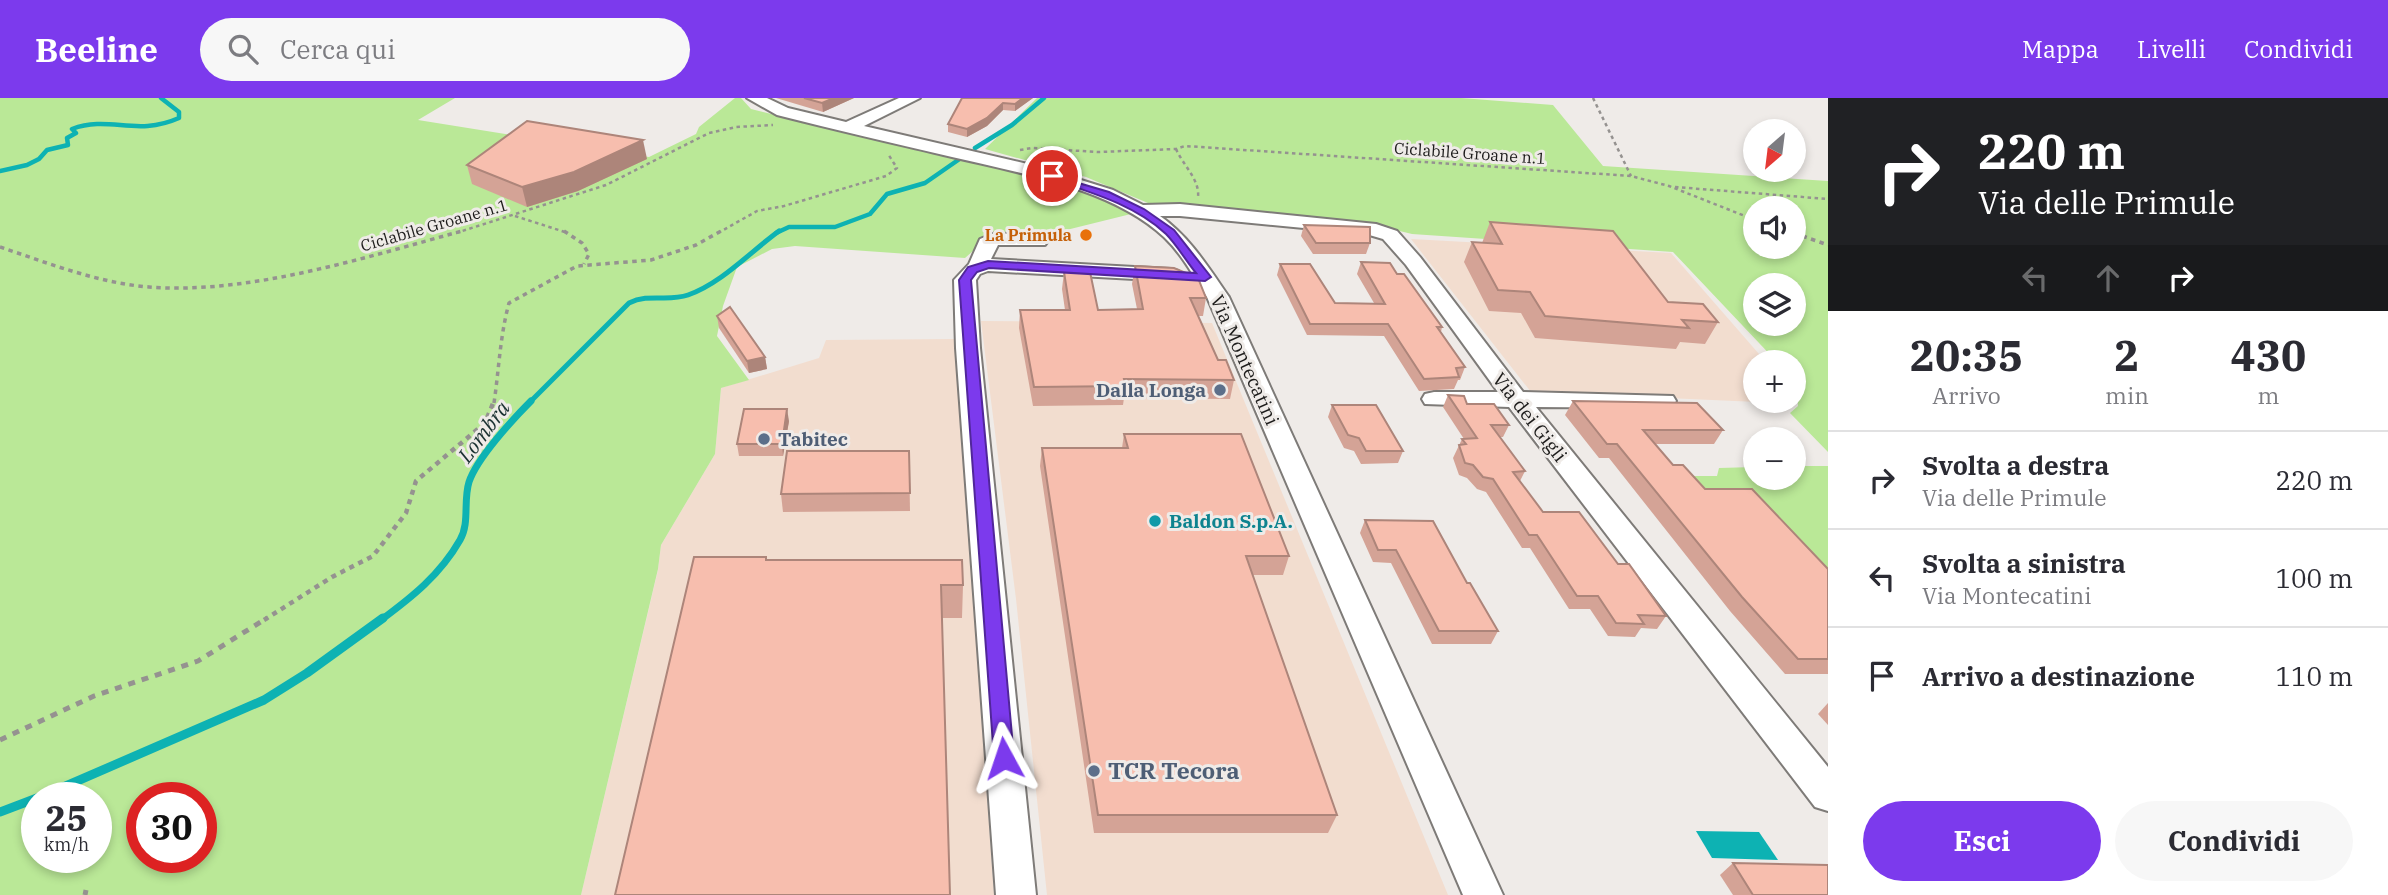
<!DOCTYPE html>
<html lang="it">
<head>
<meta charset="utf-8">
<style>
	body { margin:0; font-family:"IBM Plex Serif",serif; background:#f7f7f7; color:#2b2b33; height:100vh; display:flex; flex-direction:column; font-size:26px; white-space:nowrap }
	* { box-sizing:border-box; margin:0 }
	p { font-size:23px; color:#7c7c81 }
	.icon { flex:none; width:38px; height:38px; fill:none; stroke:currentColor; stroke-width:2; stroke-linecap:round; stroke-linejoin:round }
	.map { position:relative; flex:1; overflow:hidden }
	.drawer { display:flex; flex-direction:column; background:#fff; width:560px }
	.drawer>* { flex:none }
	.banner { background:#202124; color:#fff; overflow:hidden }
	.needle { width:46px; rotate:208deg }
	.buttons { position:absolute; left:1743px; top:21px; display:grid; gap:14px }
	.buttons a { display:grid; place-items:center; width:63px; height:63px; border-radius:50%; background:#fff; box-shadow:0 4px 10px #0003; font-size:35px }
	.speed { position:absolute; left:21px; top:684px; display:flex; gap:14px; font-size:35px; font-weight:700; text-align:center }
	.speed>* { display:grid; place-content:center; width:91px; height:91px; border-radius:50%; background:#fff; box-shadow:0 4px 10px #0003; line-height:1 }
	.speed small { font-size:18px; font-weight:400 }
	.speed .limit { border:10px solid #d22; background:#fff; color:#111 }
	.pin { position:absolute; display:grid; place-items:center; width:60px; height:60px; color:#fff; margin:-30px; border:4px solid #fff; border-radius:50%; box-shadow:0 2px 7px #0007 }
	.me { position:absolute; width:77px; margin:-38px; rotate:355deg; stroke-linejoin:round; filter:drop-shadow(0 0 5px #0008) }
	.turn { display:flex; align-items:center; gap:24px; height:147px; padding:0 35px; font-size:32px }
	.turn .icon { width:91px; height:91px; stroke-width:2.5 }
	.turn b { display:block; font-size:49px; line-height:60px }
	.lanes { display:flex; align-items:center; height:66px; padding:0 35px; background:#0003; justify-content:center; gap:35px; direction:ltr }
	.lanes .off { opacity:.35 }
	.eta { display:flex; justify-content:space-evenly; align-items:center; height:119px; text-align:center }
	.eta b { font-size:42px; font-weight:700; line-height:49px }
	.cta { display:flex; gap:14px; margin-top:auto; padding:14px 35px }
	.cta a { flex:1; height:80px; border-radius:42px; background:#7c3aed; color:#fff; font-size:28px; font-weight:700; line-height:80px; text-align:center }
	.cta a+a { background:#f7f7f7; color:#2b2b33 }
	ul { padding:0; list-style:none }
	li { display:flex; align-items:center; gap:21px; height:98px; padding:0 35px; border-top:2px solid #e1e1e2 }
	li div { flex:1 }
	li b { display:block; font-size:26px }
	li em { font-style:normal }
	header { display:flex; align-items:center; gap:42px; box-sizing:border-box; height:98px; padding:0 35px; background:#7c3aed; color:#fff }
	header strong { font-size:33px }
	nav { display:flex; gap:38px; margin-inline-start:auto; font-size:24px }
	.search { width:490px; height:63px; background:#f7f7f7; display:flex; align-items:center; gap:18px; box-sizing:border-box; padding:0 24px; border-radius:38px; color:#7c7c81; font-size:26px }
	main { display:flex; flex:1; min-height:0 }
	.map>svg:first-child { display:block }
</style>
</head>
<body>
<header>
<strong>Beeline</strong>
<div class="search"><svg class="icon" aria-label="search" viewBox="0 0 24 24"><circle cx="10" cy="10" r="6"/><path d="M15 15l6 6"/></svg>Cerca qui</div>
<nav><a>Mappa</a><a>Livelli</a><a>Condividi</a></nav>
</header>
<main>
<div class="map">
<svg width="1828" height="797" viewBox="0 0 1828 797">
	<rect width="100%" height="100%" fill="#efebe8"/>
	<g fill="#f2ddcf">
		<path d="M 1411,141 L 1671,155 L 1766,264 L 1755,264 L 1755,303 L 1782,305 L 1531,294 Z"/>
		<path d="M 981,223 L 1212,225 L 1448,797 L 1047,797 L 1016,501 Z"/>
		<path d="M 955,241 L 994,797 L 581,797 L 658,472 L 661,447 L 715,356 L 721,290 L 819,260 L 826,242 Z"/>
	</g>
	<g fill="#bae897" fill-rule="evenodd">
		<path d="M 0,0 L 455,0 L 418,22 L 649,59 L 696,36 L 699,29 L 735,0 L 741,0 L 751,11 L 1074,89 L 1106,102 L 1131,116 L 1042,138 L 989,139 L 965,160 L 795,148 L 772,151 L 737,169 L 723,208 L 717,238 L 749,282 L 721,290 L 715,356 L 661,447 L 658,471 L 581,797 L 0,797 ZM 37,700 L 96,700 L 96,760 L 37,760 ZM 142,700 L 201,700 L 201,760 L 142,760 Z"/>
		<path d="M 1037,0 L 1461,0 L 1553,7 L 1603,68 L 1828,83 L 1828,354 L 1790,315 L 1798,308 L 1794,264 L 1777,264 L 1673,154 L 1412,136 L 1375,127 L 1148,105 L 1086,79 L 985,51 ZM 1755,110 L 1794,110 L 1794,149 L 1755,149 ZM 1755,187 L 1794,187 L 1794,226 L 1755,226 Z"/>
		<path d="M 1794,368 L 1828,368 L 1828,498 L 1707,406 L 1686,378 L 1717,378 L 1719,370 L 1755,369 L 1755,380 L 1794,380 Z"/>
	</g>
	<path fill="#0db2b3" d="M 1696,733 L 1759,734 L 1778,762 L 1712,760 Z"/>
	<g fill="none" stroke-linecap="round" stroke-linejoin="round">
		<g stroke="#0db2b3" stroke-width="4.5">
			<path d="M 975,50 L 1012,27 L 1044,0"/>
			<path d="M 0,73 L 27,67 L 39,61 L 47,52 L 68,47 L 67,40 L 76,35 L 72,31 C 110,17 136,39 179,20 L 179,14 L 161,0"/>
			<path d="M 776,135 L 789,129 L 835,129 L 870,116 L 887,96 L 925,85 L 961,60"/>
		</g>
		<path stroke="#0db2b3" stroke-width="5" d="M 529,305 L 629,205 C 649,195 668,204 688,197 C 722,185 750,154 779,133"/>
		<path stroke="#0db2b3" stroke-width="7" d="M 381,522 C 412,499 440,477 460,442 C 470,425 463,403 469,384 C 477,360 513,321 531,303"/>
		<g stroke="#0db2b3" stroke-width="9">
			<path d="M 38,700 L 264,602 L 307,575 L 383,520"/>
			<path d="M 0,714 L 37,700"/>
		</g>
		<defs>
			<g id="minor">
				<path d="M 747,0 L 767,0 L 788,10 L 846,24 L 899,0 L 920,0 L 864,28 L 1036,68 L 1113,92 L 1143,107 L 1180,106 L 1376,126 L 1397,133 L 1420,159 L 1523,294 L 1673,298 L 1676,303 L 1673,308 L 1664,310 L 1536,309 L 1828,669 L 1828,713 L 1815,709 L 1509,309 L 1425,306 L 1422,301 L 1425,296 L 1434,294 L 1498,294 L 1406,167 L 1383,141 L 1366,136 L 1180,118 L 1160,118 C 1190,139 1208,169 1229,199 L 1503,797 L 1463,797 L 1207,199 C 1194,179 1182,156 1164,139 C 1112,90 1019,75 952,59 C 893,45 836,32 777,17 Z"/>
				<path d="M 995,135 L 1045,139 L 1048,143 L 1045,147 L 998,147 L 991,161 L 1171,171 L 1178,173 L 1182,177 L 1178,181 L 1171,183 L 988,173 L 980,176 L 976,182 L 980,250 L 1036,797 L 996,797 L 956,250 L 954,182 L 969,166 L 980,141 Z"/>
			</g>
		</defs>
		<use href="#minor" stroke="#7e7b78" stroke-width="4"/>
		<g stroke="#959290" stroke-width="2.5" stroke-dasharray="3.5 3.5" stroke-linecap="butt">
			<path d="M 1593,0 L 1631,78"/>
			<path d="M 1176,51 C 1183,67 1200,82 1198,99"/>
			<path d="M 1020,52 L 1032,50 L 1098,54 L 1176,51 L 1185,48 L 1631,78 L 1669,88 L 1755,122"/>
			<path d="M 1675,89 L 1828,101"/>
			<path d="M 515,118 L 568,135"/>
			<path d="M 456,135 L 606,87 L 709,35 L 736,29 L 773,27"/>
			<path d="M 718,135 L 757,113 L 784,108 L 886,78 L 897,70 L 888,56"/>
		</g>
		<g stroke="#959290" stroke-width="3.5" stroke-dasharray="4.5 4.5" stroke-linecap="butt">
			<path d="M 564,133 L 582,145 L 589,156 L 584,166"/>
			<path d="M 1794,135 L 1828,147"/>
			<path d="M 0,149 C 48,165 98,185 149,189 C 248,197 367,159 462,133"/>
			<path d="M 494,305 C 499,271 500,238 509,205 L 577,168 L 651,162 L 696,147 L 721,133"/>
		</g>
		<path stroke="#959290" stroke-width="4.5" stroke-dasharray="5 5" stroke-linecap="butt" d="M 264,522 L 332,479 L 373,458 L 406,415 L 416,383 L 485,325 L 494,303"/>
		<g stroke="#959290" stroke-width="5" stroke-dasharray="7 7" stroke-linecap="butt">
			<path d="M 0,642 L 94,598 L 198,563 L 267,520"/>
			<path d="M 85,797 L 86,792"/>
		</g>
		<use href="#minor" fill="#fff" fill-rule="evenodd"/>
	</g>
	<g fill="#d4a396">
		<path d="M 776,0 L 854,0 L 823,14 Z"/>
		<path d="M 962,0 L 1033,0 L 1015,13 L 1003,12 L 987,28 L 967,39 L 948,34 L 948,26 Z"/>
		<path d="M 647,61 L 578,93 L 527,109 L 472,86 L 467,67 Z"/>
		<path d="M 1490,124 L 1668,204 L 1718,224 L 1705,246 L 1680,244 L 1676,251 L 1535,240 L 1521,215 L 1489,213 L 1464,164 L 1472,144 L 1482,145 Z"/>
		<path d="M 1304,127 L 1370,145 L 1366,156 L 1313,156 L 1301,138 Z"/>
		<path d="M 1361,164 L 1397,176 L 1442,229 L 1441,234 L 1465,269 L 1460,282 L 1458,282 L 1454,291 L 1419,293 L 1384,238 L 1307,237 L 1277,177 L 1280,166 L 1335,205 L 1374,205 L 1357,176 Z"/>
		<path d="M 1135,168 L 1206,200 L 1203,218 L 1198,218 L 1218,262 L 1234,282 L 1230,301 L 1124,300 L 1123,307 L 1033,308 L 1019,230 L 1020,212 L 1065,212 L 1062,191 L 1064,174 L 1098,212 L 1137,211 L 1132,186 Z"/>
		<path d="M 717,218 L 765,259 L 767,271 L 749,275 L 719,230 Z"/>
		<path d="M 1448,297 L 1509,327 L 1503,339 L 1500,339 L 1525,373 L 1520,383 L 1543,414 L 1618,466 L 1666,518 L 1657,531 L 1641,530 L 1635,539 L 1608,538 L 1590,511 L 1569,511 L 1530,450 L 1522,450 L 1486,394 L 1477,391 L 1467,380 L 1459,377 L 1453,360 L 1462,341 L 1464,341 L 1443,309 Z"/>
		<path d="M 1573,303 L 1723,332 L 1714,346 L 1655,346 L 1673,367 L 1705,391 L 1828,471 L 1828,576 L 1785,576 L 1730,513 L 1609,360 L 1599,360 L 1565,317 Z"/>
		<path d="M 1332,307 L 1403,353 L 1398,365 L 1361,366 L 1354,353 L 1344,350 L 1328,319 Z"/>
		<path d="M 789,323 L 783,358 L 739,358 L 737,346 Z"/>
		<path d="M 1124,336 L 1289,458 L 1283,477 L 1252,477 L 1337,717 L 1328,735 L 1094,735 L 1040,368 L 1042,350 L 1122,350 Z"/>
		<path d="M 909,353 L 910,413 L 783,414 L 781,396 Z"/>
		<path d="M 1365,422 L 1467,485 L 1498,533 L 1491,546 L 1432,546 L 1391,465 L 1373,464 L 1360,435 Z"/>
		<path d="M 767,462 L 963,487 L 962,520 L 942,520 Z"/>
		<path d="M 1828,605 L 1828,627 L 1818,616 Z"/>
		<path d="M 1733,765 L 1828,797 L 1733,797 L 1720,777 Z"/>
	</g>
	<g fill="#ad857a">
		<path d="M 834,0 L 854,0 L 823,14 L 822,5 Z"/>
		<path d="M 1023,0 L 1033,0 L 1015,13 L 1015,6 Z"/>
		<path d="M 1003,5 L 1003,12 L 987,28 L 967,39 L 967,31 Z"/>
		<path d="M 643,42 L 647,61 L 578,93 L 527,109 L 522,89 Z"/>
		<path d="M 765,259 L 767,271 L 749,275 L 747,263 Z"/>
		<path d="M 787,311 L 789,323 L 783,358 L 782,346 Z"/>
	</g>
	<g fill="#f7beae" stroke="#ad857a" stroke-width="2">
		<path d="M 804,0 L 834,0 L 822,5 Z"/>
		<path d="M 962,0 L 1023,0 L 1015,6 L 1003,5 L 987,20 L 967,31 L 948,26 Z"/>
		<path d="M 527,23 L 643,42 L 574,74 L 522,89 L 467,67 Z"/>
		<path d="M 1490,124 L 1613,133 L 1668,204 L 1703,206 L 1718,224 L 1682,222 L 1689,230 L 1545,218 L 1530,194 L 1498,192 L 1472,144 L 1502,146 Z"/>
		<path d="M 1304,127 L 1370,129 L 1370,145 L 1316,145 Z"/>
		<path d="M 1361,164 L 1390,165 L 1397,176 L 1404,176 L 1442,229 L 1437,229 L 1465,269 L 1456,270 L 1459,279 L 1424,281 L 1388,226 L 1310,226 L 1280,166 L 1310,166 L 1335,205 L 1385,206 Z"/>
		<path d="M 1135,168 L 1174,170 L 1198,180 L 1206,200 L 1190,200 L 1218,262 L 1226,262 L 1234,282 L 1124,281 L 1126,288 L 1034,289 L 1020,212 L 1070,212 L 1064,174 L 1090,174 L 1098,212 L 1143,211 Z"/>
		<path d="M 730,209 L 765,259 L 747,263 L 717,218 Z"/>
		<path d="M 1448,297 L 1464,298 L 1467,306 L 1494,306 L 1509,327 L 1491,327 L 1525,373 L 1513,374 L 1543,414 L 1579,414 L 1618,466 L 1629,466 L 1666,518 L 1638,517 L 1644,526 L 1616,525 L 1598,498 L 1577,498 L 1537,437 L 1529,437 L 1493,381 L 1483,379 L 1473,367 L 1465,365 L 1459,347 L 1466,346 L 1462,341 L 1477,340 Z"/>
		<path d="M 1573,303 L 1697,305 L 1723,332 L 1643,332 L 1673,367 L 1683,367 L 1705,391 L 1752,391 L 1828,471 L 1828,561 L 1798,561 L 1742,499 L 1617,346 L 1607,346 Z"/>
		<path d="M 1332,307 L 1376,307 L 1403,353 L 1366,353 L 1359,340 L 1348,337 Z"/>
		<path d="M 744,311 L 787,311 L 782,346 L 737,346 Z"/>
		<path d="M 1124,336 L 1241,336 L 1289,458 L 1246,458 L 1337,717 L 1098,717 L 1042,350 L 1128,350 Z"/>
		<path d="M 787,353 L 909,353 L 910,395 L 781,396 Z"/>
		<path d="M 1365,422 L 1433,423 L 1467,485 L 1470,485 L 1498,533 L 1439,533 L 1396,452 L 1378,452 Z"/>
		<path d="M 694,459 L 766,459 L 766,462 L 962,462 L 963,487 L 941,487 L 950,797 L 615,797 Z"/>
		<path d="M 1733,765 L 1828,767 L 1828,797 L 1753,797 Z"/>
	</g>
	<path fill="#7c3aed" stroke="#51269a" stroke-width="2" d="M 1048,76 L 1109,94 L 1144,111 L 1174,132 L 1211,179 L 1205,183 L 989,170 L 977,174 L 971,182 L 1014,660 L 1011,667 L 1004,669 L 997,667 L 994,660 L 959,182 L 968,169 L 988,163 L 1196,175 C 1186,163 1177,147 1166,136 C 1134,106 1089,94 1048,80 Z"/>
	<circle fill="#e8710a" stroke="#efebe8" stroke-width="2.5" cx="1086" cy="137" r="7"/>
	<g fill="#5c6f8a" stroke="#efebe8" stroke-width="2.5">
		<circle cx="1220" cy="292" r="7"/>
		<circle cx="764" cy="341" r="7"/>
		<circle cx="1094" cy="673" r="7"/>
	</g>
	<circle fill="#0f9aa8" stroke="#efebe8" stroke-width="2.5" cx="1155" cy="423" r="7"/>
	<g text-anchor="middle" stroke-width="6" stroke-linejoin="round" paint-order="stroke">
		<g font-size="16" fill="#1d1c1b" stroke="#efebe8">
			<text transform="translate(1470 55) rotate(4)" y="6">Ciclabile Groane n.1</text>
			<text transform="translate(434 127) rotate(-16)" y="6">Ciclabile Groane n.1</text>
		</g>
		<g font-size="16" font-weight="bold" fill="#c56008" stroke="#efebe8" text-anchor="end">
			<text x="1072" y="143">La Primula</text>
		</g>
		<g font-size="19" fill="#1d1c1b" stroke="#efebe8">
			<text transform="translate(1245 262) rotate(66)" y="7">Via Montecatini</text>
			<text transform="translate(1530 319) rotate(52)" y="7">Via dei Gigli</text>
		</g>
		<g font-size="19" font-weight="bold" fill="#4e5e75" stroke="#efebe8" text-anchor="end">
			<text x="1206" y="299">Dalla Longa</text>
			<text x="778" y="348" text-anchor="start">Tabitec</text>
		</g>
		<g font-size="19" font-weight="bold" fill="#0d838f" stroke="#efebe8" text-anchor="start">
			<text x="1169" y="430">Baldon S.p.A.</text>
		</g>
		<g font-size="21" font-style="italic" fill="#1b3232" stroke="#efebe8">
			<text transform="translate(484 334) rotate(-53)" y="7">Lombra</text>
		</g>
		<g font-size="23" font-weight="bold" fill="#4e5e75" stroke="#efebe8" text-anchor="start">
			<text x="1108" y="681">TCR Tecora</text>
		</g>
	</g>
</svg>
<div class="buttons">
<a><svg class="needle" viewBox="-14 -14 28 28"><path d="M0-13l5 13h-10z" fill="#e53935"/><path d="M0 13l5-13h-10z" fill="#7c7c81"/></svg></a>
<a><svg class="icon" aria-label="sound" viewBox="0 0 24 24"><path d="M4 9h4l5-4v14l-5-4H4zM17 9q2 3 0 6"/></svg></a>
<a><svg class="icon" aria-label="layers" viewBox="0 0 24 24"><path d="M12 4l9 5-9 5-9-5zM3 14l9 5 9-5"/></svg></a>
<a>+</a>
<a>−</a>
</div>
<div class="speed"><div>25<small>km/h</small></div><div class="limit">30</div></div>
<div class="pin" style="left:1052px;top:78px;background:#d93025"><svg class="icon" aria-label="arrive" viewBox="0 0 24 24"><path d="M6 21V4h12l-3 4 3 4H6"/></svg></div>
<svg class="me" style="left:1004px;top:660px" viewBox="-20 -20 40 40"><path d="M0-17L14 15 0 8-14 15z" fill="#7c3aed" stroke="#fff" stroke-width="4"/></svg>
</div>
<section class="drawer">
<div class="banner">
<div class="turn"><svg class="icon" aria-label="right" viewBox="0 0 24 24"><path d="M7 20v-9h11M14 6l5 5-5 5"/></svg><div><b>220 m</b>Via delle Primule</div></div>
<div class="lanes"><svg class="icon off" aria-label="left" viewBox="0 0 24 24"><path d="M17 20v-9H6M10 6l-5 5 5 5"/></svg><svg class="icon off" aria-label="ahead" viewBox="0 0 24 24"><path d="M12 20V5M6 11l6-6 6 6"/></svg><svg class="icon" aria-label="right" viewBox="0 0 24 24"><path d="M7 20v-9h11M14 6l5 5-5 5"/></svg></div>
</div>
<div class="eta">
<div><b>20:35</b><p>Arrivo</p></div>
<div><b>2</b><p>min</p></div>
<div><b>430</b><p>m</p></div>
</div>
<ul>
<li><svg class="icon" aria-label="right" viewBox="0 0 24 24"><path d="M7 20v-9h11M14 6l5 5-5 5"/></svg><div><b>Svolta a destra</b><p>Via delle Primule</p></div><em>220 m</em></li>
<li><svg class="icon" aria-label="left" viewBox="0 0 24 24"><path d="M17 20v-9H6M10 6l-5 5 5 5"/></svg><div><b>Svolta a sinistra</b><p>Via Montecatini</p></div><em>100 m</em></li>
<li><svg class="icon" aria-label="arrive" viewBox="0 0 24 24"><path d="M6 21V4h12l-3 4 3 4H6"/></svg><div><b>Arrivo a destinazione</b></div><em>110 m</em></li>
</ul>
<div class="cta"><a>Esci</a><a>Condividi</a></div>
</section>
</main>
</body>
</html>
